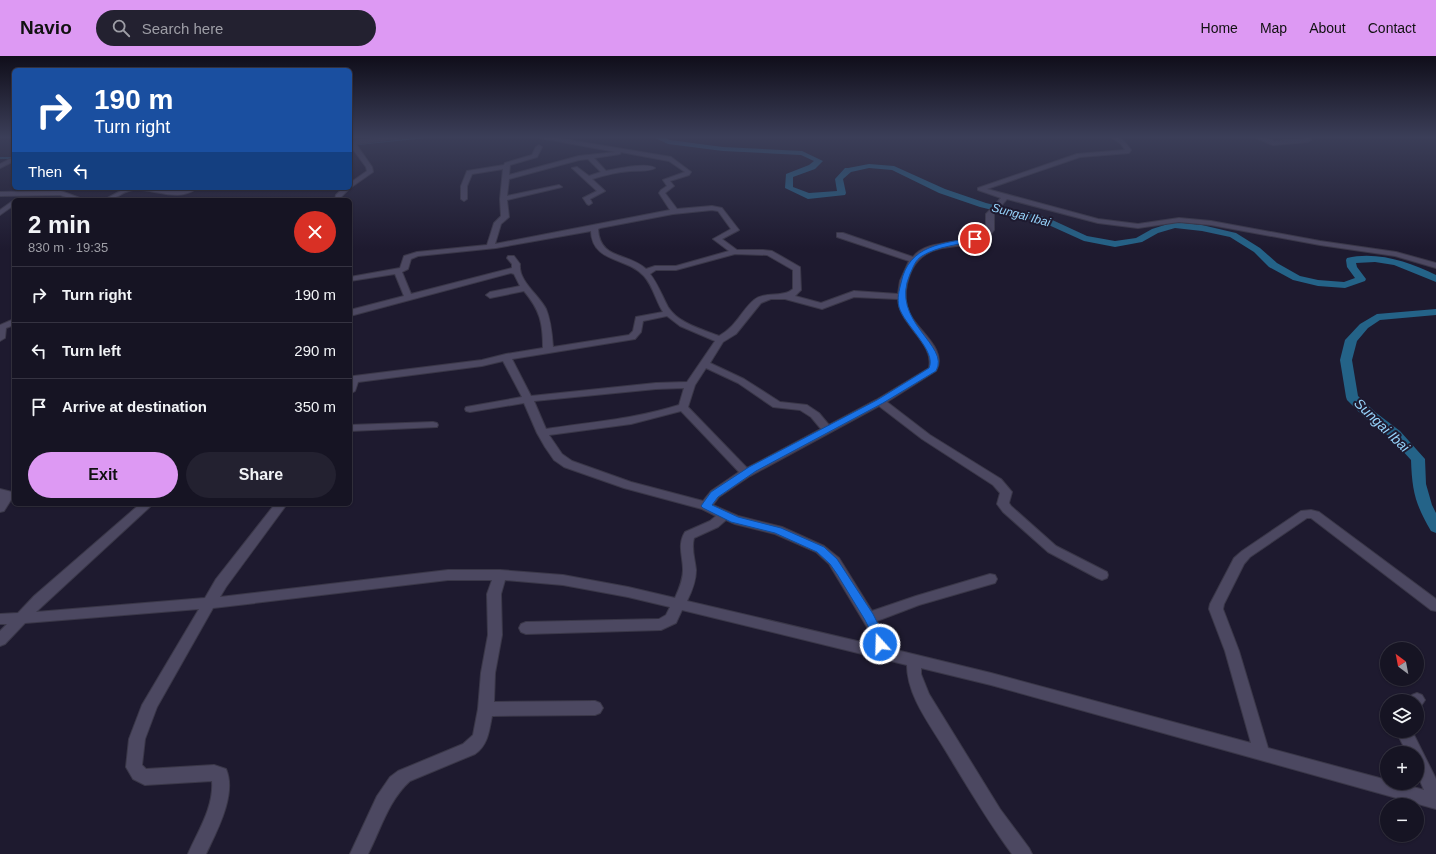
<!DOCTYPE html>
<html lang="en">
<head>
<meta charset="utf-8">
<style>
	body { margin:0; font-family:Helvetica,sans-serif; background:#232130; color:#f1f3f6; height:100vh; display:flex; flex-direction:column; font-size:15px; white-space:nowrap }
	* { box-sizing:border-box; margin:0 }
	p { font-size:13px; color:#9e9ea6 }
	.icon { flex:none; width:22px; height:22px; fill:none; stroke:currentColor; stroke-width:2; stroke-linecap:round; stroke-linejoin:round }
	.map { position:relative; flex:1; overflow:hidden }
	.details { position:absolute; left:12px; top:142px; width:340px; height:308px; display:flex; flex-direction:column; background:#161423; border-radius:6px; box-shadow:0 1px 3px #0004,0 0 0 1px #353341 }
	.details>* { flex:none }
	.hud { position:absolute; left:12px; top:12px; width:340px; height:122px; border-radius:6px; box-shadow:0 1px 3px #0004,0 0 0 1px #353341; background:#1a4fa0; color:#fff; overflow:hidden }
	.needle { width:26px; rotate:328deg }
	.controls { position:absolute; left:1380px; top:586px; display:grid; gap:8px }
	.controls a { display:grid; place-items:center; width:44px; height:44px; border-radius:50%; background:#161423; box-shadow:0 1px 3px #0004,0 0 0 1px #353341; font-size:20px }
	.pin { position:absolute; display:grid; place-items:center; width:34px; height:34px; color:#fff; margin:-17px; border:2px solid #fff; border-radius:50%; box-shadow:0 1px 4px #0007 }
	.me { position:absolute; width:44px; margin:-22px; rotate:340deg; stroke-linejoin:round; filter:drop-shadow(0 0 3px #0008) }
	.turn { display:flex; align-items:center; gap:14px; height:84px; padding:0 16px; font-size:18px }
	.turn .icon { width:52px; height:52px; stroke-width:2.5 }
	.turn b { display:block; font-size:28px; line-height:34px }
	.then { display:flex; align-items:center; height:38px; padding:0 16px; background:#0003; gap:8px; font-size:15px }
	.round { display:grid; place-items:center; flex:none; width:42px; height:42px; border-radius:21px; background:#232130 }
	.headline { display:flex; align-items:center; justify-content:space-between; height:68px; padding:0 16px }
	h1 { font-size:24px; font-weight:800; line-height:30px }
	.action { display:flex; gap:8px; margin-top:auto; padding:8px 16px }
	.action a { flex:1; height:46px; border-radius:24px; background:#dd99f3; color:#111; font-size:16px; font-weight:800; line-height:46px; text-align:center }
	.action a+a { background:#232130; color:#f1f3f6 }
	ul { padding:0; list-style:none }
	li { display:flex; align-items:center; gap:12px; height:56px; padding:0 16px; border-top:1px solid #353341 }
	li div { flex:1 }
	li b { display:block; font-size:15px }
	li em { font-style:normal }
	header { display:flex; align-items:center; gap:24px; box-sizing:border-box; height:56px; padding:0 20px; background:#dd99f3; color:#111 }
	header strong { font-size:19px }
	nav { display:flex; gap:22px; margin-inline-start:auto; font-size:14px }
	.search { width:280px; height:36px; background:#232130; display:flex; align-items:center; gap:10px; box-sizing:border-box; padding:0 14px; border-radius:22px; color:#9e9ea6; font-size:15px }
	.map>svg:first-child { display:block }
</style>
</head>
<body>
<header>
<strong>Navio</strong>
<div class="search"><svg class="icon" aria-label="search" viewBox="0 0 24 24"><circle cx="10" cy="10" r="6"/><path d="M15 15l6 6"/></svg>Search here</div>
<nav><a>Home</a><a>Map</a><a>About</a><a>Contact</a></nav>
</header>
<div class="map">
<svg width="1436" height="798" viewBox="0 0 1436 798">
	<rect width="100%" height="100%" fill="#1e1a2f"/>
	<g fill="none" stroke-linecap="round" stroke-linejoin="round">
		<g stroke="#246388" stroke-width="1.5">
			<path d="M 587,81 L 605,81"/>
			<path d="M 350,89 L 429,81"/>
			<path d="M 0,102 L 14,102"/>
		</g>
		<g fill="#246388" fill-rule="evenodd">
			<path d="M 653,81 L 663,81 L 670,84 L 723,91 L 802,95 L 823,105 L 815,113 L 793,121 L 793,131 L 809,137 L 837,135 L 835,123 L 845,112 L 848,112 L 869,108 L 894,110 L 945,133 L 986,147 L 1048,162 L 1087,180 L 1115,185 L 1136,182 L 1152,173 L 1174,166 L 1202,169 L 1236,177 L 1260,192 L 1277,207 L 1300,220 L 1318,224 L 1344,226 L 1355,222 L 1347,211 L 1346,204 L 1347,202 C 1377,195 1410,206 1436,219 L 1436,226 L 1394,209 L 1375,206 L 1356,207 L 1357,211 L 1366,223 L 1365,225 L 1345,232 L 1318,230 L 1293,224 L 1269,211 L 1254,196 L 1230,181 L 1202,175 L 1175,172 L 1158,177 L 1142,186 L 1115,191 L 1084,185 L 1042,166 L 980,151 L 939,137 L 892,114 L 869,112 L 851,116 L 843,123 L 846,137 L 845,139 L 808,143 L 785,132 L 786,118 L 809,109 L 814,105 L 801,99 L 723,95 L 668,88 Z"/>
			<path d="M 1436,253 L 1436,259 L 1380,264 L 1368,272 L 1357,285 L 1352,304 L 1358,340 L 1375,356 L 1400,375 L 1425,403 L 1426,428 L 1432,449 L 1436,457 L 1436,477 L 1431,475 C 1415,448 1412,434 1411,404 L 1390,381 L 1365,362 L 1347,344 L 1346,341 L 1340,304 L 1345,284 L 1360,268 L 1377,258 Z"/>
		</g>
		<defs>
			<g id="minor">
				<path d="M 388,81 L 412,81 L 356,88 L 372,111 L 373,116 L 350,132 L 341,141 L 341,144 L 335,144 L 336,139 L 343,132 L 350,132 L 350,127 L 367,115 L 366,111 L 350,89 L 350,85 Z"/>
				<path d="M 535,81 L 551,81 L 671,101 L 691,116 L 689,119 L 670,125 L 674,130 L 665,137 L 677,153 L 712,150 L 722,152 L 739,174 L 722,183 L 737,194 L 763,194 L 772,195 L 800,211 L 801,234 L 795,240 L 821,247 L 854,235 L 898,238 L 900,225 L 909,205 L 837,181 L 837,177 L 843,177 L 913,201 C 929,181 966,191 986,175 L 986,158 L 1001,142 L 978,134 L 978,132 L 1077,98 L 1125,94 L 1121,88 L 1111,81 C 1122,81 1125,86 1131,94 L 1129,97 L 1080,101 L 987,133 L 1098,163 L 1138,168 L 1179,162 L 1211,165 L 1320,185 L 1396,196 L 1436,207 L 1436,212 L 1395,200 L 1320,189 L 1211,169 L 1179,166 L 1138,172 L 1098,167 L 1007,143 L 994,158 L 994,174 C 976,204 915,170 906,234 C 905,243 907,253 911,260 C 920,276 948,295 936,315 L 887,346 L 930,379 L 1001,423 L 1012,436 L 1009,447 L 1011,450 L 1056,490 L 1107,516 L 1108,519 L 1107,522 L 1102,524 L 1097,522 L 1048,496 L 1003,456 L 997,448 L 1000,437 L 993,429 L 922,383 L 879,350 L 750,420 L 719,441 L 713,449 L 738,460 L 782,471 L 824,490 L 839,502 L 872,555 L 916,540 L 990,518 L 995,519 L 997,523 L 995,527 L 919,549 L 877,565 L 886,580 L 888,592 L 991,617 L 1251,687 L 1225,595 L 1209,553 L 1210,548 L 1234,502 L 1242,495 L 1301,455 L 1311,454 L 1319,456 L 1436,543 L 1436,555 L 1431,554 L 1311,462 L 1307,462 L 1250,501 L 1244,508 L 1224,548 L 1223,553 L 1239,595 L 1268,692 L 1387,724 L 1387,727 L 1399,727 L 1424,734 L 1417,718 L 1417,697 L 1407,697 L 1396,675 L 1412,675 L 1436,723 L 1436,753 L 991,629 L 921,612 L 921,618 L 929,638 L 1000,753 L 1029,792 L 1032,798 L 1012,798 C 987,764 966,728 944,692 C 929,667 907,639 907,609 L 682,554 L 676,567 L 661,574 L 526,578 L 521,576 L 519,572 L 521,568 L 526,566 L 659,563 L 666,559 L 670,551 L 628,541 L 563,529 L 505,524 L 501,538 L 502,579 L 495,617 L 494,646 L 595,645 L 600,647 L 603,652 L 600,657 L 595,659 L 492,660 C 489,675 488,689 475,698 L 410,725 C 388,745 381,773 368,798 L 350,798 L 377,740 L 390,721 L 398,715 L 463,688 L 473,679 L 478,653 L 481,617 L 488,579 L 487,538 L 492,524 L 448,524 L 213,552 L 157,651 L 145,683 L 142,709 L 146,713 L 214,709 L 226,713 C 237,738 217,775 206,798 L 188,798 C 198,775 214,751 212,725 L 145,729 L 133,723 L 126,711 L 129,683 L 142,649 L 199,553 L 25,567 L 5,588 L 0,590 L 0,575 L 7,568 L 0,568 L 0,558 L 18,557 L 34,540 L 140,448 L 153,448 L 36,556 L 205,542 L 216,523 L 275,448 L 287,448 L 226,531 L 220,541 L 448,514 L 500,514 L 563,519 L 628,531 L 675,542 C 679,533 683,524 683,514 C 683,500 677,489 685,476 L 710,465 L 716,460 L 702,453 L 624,432 L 564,411 L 554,404 L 545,391 L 537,377 L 524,347 L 470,356 L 466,355 L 465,353 L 466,351 L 522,341 L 503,305 L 482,310 L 358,326 L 355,335 L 350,338 L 350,321 L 354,320 L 482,304 L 506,298 L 543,292 C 543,267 540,254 524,235 L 490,242 L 486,239 L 490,236 L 520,230 L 514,218 L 511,217 L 350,260 L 350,254 L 404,240 L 395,218 L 350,225 L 350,221 L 400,212 L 404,200 L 417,196 L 487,189 L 494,167 L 501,160 L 500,143 L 503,113 L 472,118 L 467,130 L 467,143 L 464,145 L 461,143 L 461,130 L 467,115 L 504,109 L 505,107 L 532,99 L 536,91 L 539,89 L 542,91 L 537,101 L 510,109 L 509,119 L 579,100 L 616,96 ZM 621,96 L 669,105 L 685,116 L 663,124 L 667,130 L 661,134 L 659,137 L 670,154 L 495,188 L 501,168 L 509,161 L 507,144 L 562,131 L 559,129 L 507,140 L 509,123 L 579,104 L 588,103 L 601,116 L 589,120 L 577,111 L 572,112 L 597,135 L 583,142 L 587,148 L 589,149 L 592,147 L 590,143 L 605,135 L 592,123 C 605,119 617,116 630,115 C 638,114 649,116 655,112 C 647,106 617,113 606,115 L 594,102 L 620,98 ZM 712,154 L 718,155 L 731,173 L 713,183 L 729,195 L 676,210 L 655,210 L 646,213 C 627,196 600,204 598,173 L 600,172 L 673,158 ZM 591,175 C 592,207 627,201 644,220 C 653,230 656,245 663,256 L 636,261 L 633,275 L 629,279 L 553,291 C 552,278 551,265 546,253 C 539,239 518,225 520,208 L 514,200 L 508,200 L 507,202 L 512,208 L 512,212 L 411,238 L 402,216 L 408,213 L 411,203 L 418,200 L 496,192 ZM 735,198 L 767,199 L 793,214 L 793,233 C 783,242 765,235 754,244 C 741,255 737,270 719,280 C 702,273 679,268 668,251 C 662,240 658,228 650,218 L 656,214 L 676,214 ZM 854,241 L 898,243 C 899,270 935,286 929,312 L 876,344 L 829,369 L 819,357 L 807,349 L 780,346 L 744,323 L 710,307 L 723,286 L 736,278 L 761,247 L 771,243 L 785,243 L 822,253 ZM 667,260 L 680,270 L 715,285 L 687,326 L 656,327 L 531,340 L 512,303 L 635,283 L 641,276 L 643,265 ZM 706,312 L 738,327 L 773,351 L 800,354 L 811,361 L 821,373 L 747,412 L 688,351 L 695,329 ZM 684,332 L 679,349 C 635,363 590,366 546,373 L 534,345 L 656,333 ZM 681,355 L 739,416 L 711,435 L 703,445 L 631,426 L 572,405 L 562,398 L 549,379 L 631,368 ZM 726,464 L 735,468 L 775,478 L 816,496 L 829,508 L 864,566 L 872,580 L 874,589 L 687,545 C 692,535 696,525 696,514 C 695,503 691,493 694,482 L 718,471 Z"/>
				<path d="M 1254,81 L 1263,81 L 1274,85 L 1304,83 L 1303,81 L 1309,81 L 1311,84 L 1308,86 L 1273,89 Z"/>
				<path d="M 14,101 L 14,105 L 0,112 L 0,108 Z"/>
				<path d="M 126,132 L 150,132 L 176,135 L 187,132 L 197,132 C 178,147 153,132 133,134 C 122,135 117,144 104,144 Z"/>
				<path d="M 61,135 L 85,144 L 75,144 L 60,139 L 0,140 L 0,136 Z"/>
				<path d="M 14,144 L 14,149 L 0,159 L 0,154 Z"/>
				<path d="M 14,263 L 14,269 L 6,272 L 5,282 L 0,285 L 0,269 Z"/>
				<path d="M 433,366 L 437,367 L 438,369 L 437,371 L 350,375 L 350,369 Z"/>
				<path d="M 0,433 L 12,436 L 14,439 L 4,455 L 0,456 Z"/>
				<path d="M 1417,637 L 1422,639 L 1425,644 L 1421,650 L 1417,651 L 1417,645 L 1408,645 L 1412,639 Z"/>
			</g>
		</defs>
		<use href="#minor" stroke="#3a3748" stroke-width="2"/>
		<use href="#minor" fill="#4c4861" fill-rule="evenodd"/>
	</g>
	<linearGradient id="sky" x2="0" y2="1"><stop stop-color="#100e1a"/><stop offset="0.42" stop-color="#3b3e58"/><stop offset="1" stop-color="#3b3e58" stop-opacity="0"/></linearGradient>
	<rect width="1436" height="193" fill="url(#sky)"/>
	<path fill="#1a73e8" stroke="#114b97" d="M 975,181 L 978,182 L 978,184 C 959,189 938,190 922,200 C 915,204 913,212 910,218 C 889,266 951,289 936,315 L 883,347 L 756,415 L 718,441 L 712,449 L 738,461 L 781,472 L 824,491 L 837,503 L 873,558 L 884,580 L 886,588 L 884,592 L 880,593 L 876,592 L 873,580 L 865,564 L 837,518 L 830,508 L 817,496 L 775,477 L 731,466 L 703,452 L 701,450 L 711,436 L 749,411 L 877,344 L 929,312 C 937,295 904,269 899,251 C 897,242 899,235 901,227 C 909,188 943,188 975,181 Z"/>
	<g text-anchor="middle" stroke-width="4" stroke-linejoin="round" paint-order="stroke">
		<g font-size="12" font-style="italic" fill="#96d2fa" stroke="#1e1a2f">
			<text transform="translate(1021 159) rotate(15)" y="4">Sungai Ibai</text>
		</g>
		<g font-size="14" font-style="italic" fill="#96d2fa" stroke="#1e1a2f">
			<text transform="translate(1382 369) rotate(44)" y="5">Sungai Ibai</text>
		</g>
	</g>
</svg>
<div class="controls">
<a><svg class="needle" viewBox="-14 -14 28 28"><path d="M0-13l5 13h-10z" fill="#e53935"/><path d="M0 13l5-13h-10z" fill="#9e9ea6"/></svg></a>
<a><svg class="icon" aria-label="layers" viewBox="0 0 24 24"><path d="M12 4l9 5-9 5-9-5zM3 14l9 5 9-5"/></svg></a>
<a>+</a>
<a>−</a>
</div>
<div class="pin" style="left:975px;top:183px;background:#d93025"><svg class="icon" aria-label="arrive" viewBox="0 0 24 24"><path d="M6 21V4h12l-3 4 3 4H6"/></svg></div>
<svg class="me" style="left:880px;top:588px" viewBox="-20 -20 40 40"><circle r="17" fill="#1a73e8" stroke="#fff" stroke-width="3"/><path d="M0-11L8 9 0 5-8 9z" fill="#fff"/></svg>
<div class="hud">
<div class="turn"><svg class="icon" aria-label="right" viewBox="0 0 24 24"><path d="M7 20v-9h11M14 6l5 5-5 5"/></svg><div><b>190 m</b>Turn right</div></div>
<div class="then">Then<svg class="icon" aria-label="left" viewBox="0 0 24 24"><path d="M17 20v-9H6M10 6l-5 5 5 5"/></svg></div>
</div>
<section class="details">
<div class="headline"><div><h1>2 min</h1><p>830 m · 19:35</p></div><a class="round" style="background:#d93025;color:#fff"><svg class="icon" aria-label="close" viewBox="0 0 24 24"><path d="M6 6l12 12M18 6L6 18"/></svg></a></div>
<ul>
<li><svg class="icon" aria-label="right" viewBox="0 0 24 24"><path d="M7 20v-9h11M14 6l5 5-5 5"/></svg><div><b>Turn right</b></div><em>190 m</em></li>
<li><svg class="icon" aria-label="left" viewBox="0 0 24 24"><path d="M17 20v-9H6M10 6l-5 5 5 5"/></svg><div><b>Turn left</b></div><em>290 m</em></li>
<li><svg class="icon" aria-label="arrive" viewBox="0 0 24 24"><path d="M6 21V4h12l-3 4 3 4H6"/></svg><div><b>Arrive at destination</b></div><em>350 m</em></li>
</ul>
<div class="action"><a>Exit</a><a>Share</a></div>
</section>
</div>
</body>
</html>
